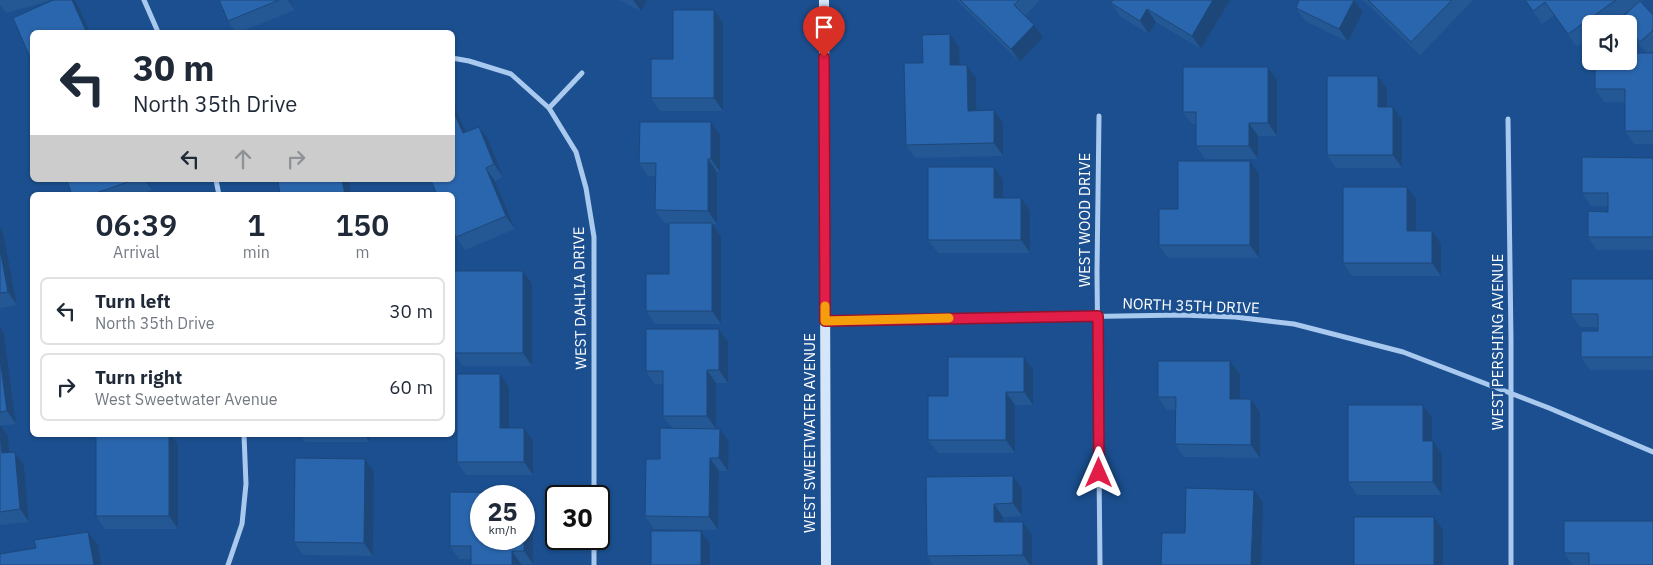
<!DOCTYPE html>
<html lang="en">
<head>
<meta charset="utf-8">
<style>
	body { margin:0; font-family:"IBM Plex Sans",sans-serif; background:#f6f6f7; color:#1f2937; height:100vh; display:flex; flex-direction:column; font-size:19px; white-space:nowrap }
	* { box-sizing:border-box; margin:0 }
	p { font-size:16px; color:#747a83 }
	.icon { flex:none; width:28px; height:28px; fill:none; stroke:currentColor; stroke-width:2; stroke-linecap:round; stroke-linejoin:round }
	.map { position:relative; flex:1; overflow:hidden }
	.panel { position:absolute; left:30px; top:192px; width:425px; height:245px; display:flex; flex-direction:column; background:#fff; border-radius:8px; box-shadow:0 1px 4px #0004 }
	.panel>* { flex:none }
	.hud { position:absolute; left:30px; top:30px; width:425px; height:152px; border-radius:8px; box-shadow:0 1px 4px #0004; background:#fff; color:#1f2937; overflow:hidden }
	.tools { position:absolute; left:1582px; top:15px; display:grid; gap:10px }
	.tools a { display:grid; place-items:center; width:55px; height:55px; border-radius:8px; background:#fff; box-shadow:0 1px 4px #0004; font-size:25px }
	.speed { position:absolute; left:470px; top:485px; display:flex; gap:10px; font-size:25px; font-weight:700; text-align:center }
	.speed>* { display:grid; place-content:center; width:65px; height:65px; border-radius:50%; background:#fff; box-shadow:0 1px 4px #0004; line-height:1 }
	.speed small { font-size:12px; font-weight:400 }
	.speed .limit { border:2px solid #111; border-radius:8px; background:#fff; color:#111 }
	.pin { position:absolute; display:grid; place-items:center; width:42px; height:42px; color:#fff; margin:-51px -21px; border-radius:50% 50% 50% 0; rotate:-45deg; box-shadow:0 0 5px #0007 }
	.pin .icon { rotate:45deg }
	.me { position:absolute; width:55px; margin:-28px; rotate:0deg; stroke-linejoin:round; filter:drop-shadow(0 0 4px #0008) }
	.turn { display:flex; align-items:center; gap:18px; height:105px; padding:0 20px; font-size:22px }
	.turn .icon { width:65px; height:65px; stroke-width:2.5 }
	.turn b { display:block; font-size:35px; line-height:42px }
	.lanes { display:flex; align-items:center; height:48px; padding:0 20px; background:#0003; justify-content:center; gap:25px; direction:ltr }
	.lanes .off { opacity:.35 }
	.eta { display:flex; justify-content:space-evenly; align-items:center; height:85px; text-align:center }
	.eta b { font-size:30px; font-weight:600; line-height:35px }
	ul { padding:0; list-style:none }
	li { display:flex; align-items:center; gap:15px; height:68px; margin:0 10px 8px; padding:0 10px; border:2px solid #e0e1e3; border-radius:8px }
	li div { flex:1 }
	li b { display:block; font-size:19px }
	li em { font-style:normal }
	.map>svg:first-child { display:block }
</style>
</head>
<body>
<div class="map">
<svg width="1653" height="565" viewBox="0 0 1653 565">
	<rect width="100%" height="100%" fill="#1b4f8f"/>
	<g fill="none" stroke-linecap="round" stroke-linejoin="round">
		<g stroke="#a9c9ee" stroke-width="5">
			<path d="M 144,0 L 158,32"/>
			<path d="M 452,58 L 469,61 L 511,74 L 549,108 L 576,152 L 586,188 L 594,237 L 594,496"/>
			<path d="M 549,108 L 582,73"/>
			<path d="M 1099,116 L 1097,272 L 1100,565"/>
			<path d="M 1508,119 L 1511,341 L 1511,565"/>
			<path d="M 216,180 L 219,195"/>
			<path d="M 825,321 L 1181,315 L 1235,317 L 1294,324 L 1403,352 L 1549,408 L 1653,452"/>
			<path d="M 228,565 L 242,524 L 246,484 L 244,435"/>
			<path d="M 594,565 L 594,539"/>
		</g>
		<path stroke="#d6e6fa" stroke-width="10" d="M 824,0 L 826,565"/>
	</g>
	<g fill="#245895">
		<path d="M 0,0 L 49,0 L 49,1 L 6,13 L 0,4 Z"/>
		<path d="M 219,0 L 290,0 L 295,10 L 240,32 L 236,32 L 228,21 Z"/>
		<path d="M 619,0 L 647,0 L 641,11 Z"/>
		<path d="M 957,0 L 1040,0 L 1025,16 L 1034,25 L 1043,37 L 1020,62 L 961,5 Z"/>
		<path d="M 1113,0 L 1230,0 L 1201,49 L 1156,22 L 1149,34 L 1120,16 L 1111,3 Z"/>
		<path d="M 1299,0 L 1354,0 L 1363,12 L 1348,42 L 1305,21 L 1296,8 Z"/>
		<path d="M 1363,0 L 1473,0 L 1420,55 Z"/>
		<path d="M 1525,0 L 1643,0 L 1641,2 L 1653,15 L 1653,51 L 1651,53 L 1653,53 L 1653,144 L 1634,144 L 1625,131 L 1625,102 L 1604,102 L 1595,89 L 1647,53 L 1629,34 L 1629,24 L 1621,24 L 1619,20 L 1631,9 L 1610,24 L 1591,24 L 1591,37 L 1577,47 L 1554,15 L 1542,24 Z"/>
		<path d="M 723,23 L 723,111 L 660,111 L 651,98 L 673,59 Z"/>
		<path d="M 950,34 L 959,47 L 959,65 L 967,65 L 976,78 L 977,111 L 1003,123 L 1003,156 L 915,158 L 906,145 L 923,63 Z"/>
		<path d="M 1277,80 L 1277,136 L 1258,136 L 1258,159 L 1205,159 L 1196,146 L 1196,124 L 1192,124 L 1183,112 Z"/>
		<path d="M 1387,89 L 1387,107 L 1402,120 L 1402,168 L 1336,168 L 1327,155 Z"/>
		<path d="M 458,114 L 466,132 L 488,139 L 503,177 L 495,181 L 515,229 L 465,250 L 456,237 Z"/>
		<path d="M 720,135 L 720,172 L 717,172 L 717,224 L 713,224 L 721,236 L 721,324 L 655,324 L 646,311 L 669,274 L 669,223 L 664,223 L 655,210 L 656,176 L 648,176 L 639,163 Z"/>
		<path d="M 1653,158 L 1653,250 L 1597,250 L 1588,237 L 1608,212 L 1608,206 L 1591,206 L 1582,193 Z"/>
		<path d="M 1259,174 L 1259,258 L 1168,258 L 1159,245 L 1178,209 Z"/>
		<path d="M 67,180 L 148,180 L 152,190 L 137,195 L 72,195 Z"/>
		<path d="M 1003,180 L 1003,198 L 1030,211 L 1030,253 L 938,253 L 928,240 Z"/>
		<path d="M 1416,199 L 1416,231 L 1441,244 L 1441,276 L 1352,276 L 1343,263 Z"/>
		<path d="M 0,227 L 3,232 L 17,305 L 0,308 Z"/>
		<path d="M 1653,279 L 1653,370 L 1590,370 L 1581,357 L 1598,331 L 1598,327 L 1580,327 L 1571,314 Z"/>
		<path d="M 532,284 L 532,366 L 463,366 L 454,353 Z"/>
		<path d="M 0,326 L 4,333 L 16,424 L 1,426 L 8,436 L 10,453 L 15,452 L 24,465 L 29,522 L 0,525 Z"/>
		<path d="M 719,329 L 728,342 L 728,383 L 716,383 L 716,429 L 720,429 L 729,442 L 728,471 L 719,471 L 718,530 L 654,529 L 645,516 L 672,428 L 663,416 L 663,384 L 655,384 L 646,371 Z"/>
		<path d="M 1024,357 L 1033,370 L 1033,405 L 1015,405 L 1015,453 L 938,453 L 928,440 L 948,396 Z"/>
		<path d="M 1230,361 L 1240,374 L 1240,399 L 1251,399 L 1260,412 L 1260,458 L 1184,457 L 1175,444 L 1176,410 L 1167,410 L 1158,397 Z"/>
		<path d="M 509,387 L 509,428 L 533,441 L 533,475 L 466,475 L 457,462 Z"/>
		<path d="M 1423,405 L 1432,417 L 1432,441 L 1442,454 L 1442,495 L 1357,495 L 1348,482 Z"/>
		<path d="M 301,435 L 369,435 L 369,442 L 305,442 Z"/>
		<path d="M 178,445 L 178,529 L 105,529 L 96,516 Z"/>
		<path d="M 374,472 L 373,556 L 303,555 L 294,542 Z"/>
		<path d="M 926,477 L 1022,489 L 1022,516 L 1003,517 L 1003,522 L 1023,522 L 1032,535 L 1032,565 L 933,565 L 927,556 Z"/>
		<path d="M 534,506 L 533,564 L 521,564 L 521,565 L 471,559 L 459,559 L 450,546 Z"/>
		<path d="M 1653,521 L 1653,565 L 1573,565 L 1564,553 Z"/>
	</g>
	<g fill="#1d4779">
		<path d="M 72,0 L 74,0 L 78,6 L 90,32 L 87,32 L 86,31 Z"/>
		<path d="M 288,0 L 290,0 L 295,10 Z"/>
		<path d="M 633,0 L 647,0 L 641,11 Z"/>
		<path d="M 1213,0 L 1230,0 L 1201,49 L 1192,36 Z"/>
		<path d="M 1354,0 L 1363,12 L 1348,42 L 1339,29 Z"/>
		<path d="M 1147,9 L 1156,22 L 1149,34 L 1140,21 Z"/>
		<path d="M 714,10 L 723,23 L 723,111 L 714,98 Z"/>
		<path d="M 1034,25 L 1043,37 L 1020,62 L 1011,49 Z"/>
		<path d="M 950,34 L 959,47 L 960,78 L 950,65 Z"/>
		<path d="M 967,65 L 976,78 L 977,124 L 968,111 Z"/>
		<path d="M 1268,67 L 1277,80 L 1277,136 L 1268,123 Z"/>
		<path d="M 1378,76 L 1387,89 L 1387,120 L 1378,107 Z"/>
		<path d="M 452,105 L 458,114 L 472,146 L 463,133 L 452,108 Z"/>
		<path d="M 1393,107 L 1402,120 L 1402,168 L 1393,155 Z"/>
		<path d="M 994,110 L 1003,123 L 1003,156 L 994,143 Z"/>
		<path d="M 711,122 L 720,135 L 720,172 L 711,159 Z"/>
		<path d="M 1249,123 L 1258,136 L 1258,159 L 1249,146 Z"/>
		<path d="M 479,127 L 488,139 L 503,177 L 494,164 Z"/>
		<path d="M 708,159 L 717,172 L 717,224 L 708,211 Z"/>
		<path d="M 1250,161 L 1259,174 L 1259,258 L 1250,245 Z"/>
		<path d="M 994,167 L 1003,180 L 1003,211 L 994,198 Z"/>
		<path d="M 486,168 L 495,181 L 515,229 L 506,216 Z"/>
		<path d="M 145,180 L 148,180 L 152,190 Z"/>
		<path d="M 342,180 L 349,180 L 351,195 L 345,195 Z"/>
		<path d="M 1407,187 L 1416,199 L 1416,244 L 1407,231 Z"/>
		<path d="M 1021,198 L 1030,211 L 1030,253 L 1021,240 Z"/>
		<path d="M 712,223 L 721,236 L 721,324 L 712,311 Z"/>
		<path d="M 0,227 L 3,232 L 17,305 L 8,292 L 0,249 Z"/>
		<path d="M 1432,231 L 1441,244 L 1441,276 L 1432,263 Z"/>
		<path d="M 523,271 L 532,284 L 532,366 L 523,353 Z"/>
		<path d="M 0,326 L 4,333 L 16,424 L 7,411 L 0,358 Z"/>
		<path d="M 719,329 L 728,342 L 728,383 L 719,370 Z"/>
		<path d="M 1024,357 L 1033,370 L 1033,405 L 1024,392 Z"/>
		<path d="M 1230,361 L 1240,374 L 1240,412 L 1230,399 Z"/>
		<path d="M 707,370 L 716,383 L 716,429 L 707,416 Z"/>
		<path d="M 500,374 L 509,387 L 509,441 L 500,428 Z"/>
		<path d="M 1006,392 L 1015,405 L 1015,453 L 1006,440 Z"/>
		<path d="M 1251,399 L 1260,412 L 1260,458 L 1251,445 Z"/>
		<path d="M 1423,405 L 1432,417 L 1432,454 L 1423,441 Z"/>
		<path d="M 0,425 L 8,436 L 11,466 L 2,453 L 0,434 Z"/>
		<path d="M 524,428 L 533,441 L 533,475 L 524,462 Z"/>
		<path d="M 720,429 L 729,442 L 728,471 L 719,458 Z"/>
		<path d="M 169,435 L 171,435 L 178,445 L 178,529 L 169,516 Z"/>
		<path d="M 365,435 L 369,435 L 369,442 Z"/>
		<path d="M 1433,441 L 1442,454 L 1442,495 L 1433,482 Z"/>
		<path d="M 15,452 L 24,465 L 29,522 L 20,509 Z"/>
		<path d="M 710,458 L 719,471 L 718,530 L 709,517 Z"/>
		<path d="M 365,459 L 374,472 L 373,556 L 364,543 Z"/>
		<path d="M 1013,476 L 1022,489 L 1022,516 L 1013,503 Z"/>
		<path d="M 1254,490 L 1263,503 L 1261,565 L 1251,565 Z"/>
		<path d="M 525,493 L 534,506 L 533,564 L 524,551 Z"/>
		<path d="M 994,504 L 1003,517 L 1003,535 L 994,522 Z"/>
		<path d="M 1434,517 L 1443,530 L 1443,565 L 1434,565 Z"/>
		<path d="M 1023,522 L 1032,535 L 1032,565 L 1030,565 L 1023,555 Z"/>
		<path d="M 701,531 L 710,544 L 710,565 L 701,565 Z"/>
		<path d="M 88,532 L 98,545 L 101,565 L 94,565 Z"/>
		<path d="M 512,551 L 521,564 L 521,565 L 512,565 Z"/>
	</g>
	<g fill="#2a66ad" stroke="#1d4779" fill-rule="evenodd">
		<path d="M 53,0 L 72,0 L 86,31 L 83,32 L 32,32 L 32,62 L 13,18 Z"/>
		<path d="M 219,0 L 279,0 L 228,21 Z"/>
		<path d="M 960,0 L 1019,0 L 1014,5 L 1034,25 L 1011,49 Z"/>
		<path d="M 1113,0 L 1213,0 L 1192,36 L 1147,9 L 1140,21 L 1111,3 Z"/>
		<path d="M 1299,0 L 1354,0 L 1339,29 L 1296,8 Z"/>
		<path d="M 1368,0 L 1452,0 L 1411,42 Z"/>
		<path d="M 1525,0 L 1616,0 L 1568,34 L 1545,2 L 1533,11 Z"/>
		<path d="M 1640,1 L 1653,15 L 1653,30 L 1640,42 L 1629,30 L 1629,24 L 1622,24 L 1619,20 Z"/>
		<path d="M 673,10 L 714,10 L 714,98 L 651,98 L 651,59 L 673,59 Z"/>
		<path d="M 950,34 L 950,65 L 967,65 L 968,111 L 994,110 L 994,143 L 906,145 L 904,63 L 923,63 L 922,35 Z"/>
		<path d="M 1629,53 L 1653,53 L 1653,131 L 1625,131 L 1625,89 L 1595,89 L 1595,61 L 1629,61 Z"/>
		<path d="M 1183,67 L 1268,67 L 1268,123 L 1249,123 L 1249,146 L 1196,146 L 1196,112 L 1183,112 Z"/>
		<path d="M 1327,76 L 1378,76 L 1378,107 L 1393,107 L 1393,155 L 1327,155 Z"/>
		<path d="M 452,108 L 463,133 L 479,127 L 494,164 L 486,168 L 506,216 L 456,237 L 452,230 L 452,195 L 437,195 L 431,180 L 452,180 Z"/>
		<path d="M 640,122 L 711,122 L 711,159 L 708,159 L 708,211 L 655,210 L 656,163 L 639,163 Z"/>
		<path d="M 1582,157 L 1653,158 L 1653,237 L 1588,237 L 1588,211 L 1608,212 L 1608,193 L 1582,193 Z"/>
		<path d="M 1178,161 L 1250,161 L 1250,245 L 1159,245 L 1159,209 L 1178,209 Z"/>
		<path d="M 928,167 L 994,167 L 994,198 L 1021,198 L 1021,240 L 928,240 Z"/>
		<path d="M 67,180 L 134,180 L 90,195 L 72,195 Z"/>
		<path d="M 278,180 L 342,180 L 345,195 L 280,195 Z"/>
		<path d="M 1343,187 L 1407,187 L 1407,231 L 1432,231 L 1432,263 L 1343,263 Z"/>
		<path d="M 669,223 L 712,223 L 712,311 L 646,311 L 646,274 L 669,274 Z"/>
		<path d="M 0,249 L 8,292 L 0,293 Z"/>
		<rect x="454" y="271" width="69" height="82"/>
		<path d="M 1571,279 L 1653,279 L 1653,357 L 1581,357 L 1581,331 L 1598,331 L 1598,314 L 1571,314 Z"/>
		<path d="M 646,329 L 719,329 L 719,370 L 707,370 L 707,416 L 663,416 L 663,371 L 646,371 Z"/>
		<path d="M 948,357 L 1024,357 L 1024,392 L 1006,392 L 1006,440 L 928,440 L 928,396 L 948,396 Z"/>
		<path d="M 0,358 L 7,411 L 0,412 Z"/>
		<path d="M 1158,361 L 1230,361 L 1230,399 L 1251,399 L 1251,445 L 1175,444 L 1176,397 L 1158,397 Z"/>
		<path d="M 457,374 L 500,374 L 500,428 L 524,428 L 524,462 L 457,462 Z"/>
		<path d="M 1348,405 L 1423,405 L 1423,441 L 1433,441 L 1433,482 L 1348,482 Z"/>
		<path d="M 660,428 L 720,429 L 719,458 L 710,458 L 709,517 L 645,516 L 646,459 L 660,459 Z"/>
		<path d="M 0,434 L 2,453 L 15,452 L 20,509 L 0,512 Z"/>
		<rect x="96" y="435" width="73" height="81"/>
		<path d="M 295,458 L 365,459 L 364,543 L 294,542 Z"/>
		<path d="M 1013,476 L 1013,503 L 994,504 L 994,522 L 1023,522 L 1023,555 L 927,556 L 926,477 Z"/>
		<path d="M 1186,488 L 1254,490 L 1251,565 L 1161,565 L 1162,533 L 1185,533 Z"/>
		<path d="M 450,492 L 525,493 L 524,551 L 512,551 L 512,565 L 471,565 L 471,546 L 450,546 ZM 481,496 L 524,496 L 524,539 L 481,539 Z"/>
		<rect x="1354" y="517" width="80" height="48"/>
		<path d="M 1564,521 L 1653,521 L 1653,565 L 1589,565 L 1589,553 L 1564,553 Z"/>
		<rect x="651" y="531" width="50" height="34"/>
		<path d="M 88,532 L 94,565 L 0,565 L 0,554 L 36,548 L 34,540 Z"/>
	</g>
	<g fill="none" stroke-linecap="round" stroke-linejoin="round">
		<defs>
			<path id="route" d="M 824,57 L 825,321 L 1098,316 L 1099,473"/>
		</defs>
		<use href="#route" stroke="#92132f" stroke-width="12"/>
		<use href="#route" stroke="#e11d48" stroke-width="9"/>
		<path stroke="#f59e0b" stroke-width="9" d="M 825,306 L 825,321 L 949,318"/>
	</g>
	<g text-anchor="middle" stroke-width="5" stroke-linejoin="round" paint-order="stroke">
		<g font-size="15" fill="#fff" stroke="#1b4f8f">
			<text transform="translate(1085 220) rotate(-90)" y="5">WEST WOOD DRIVE</text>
			<text transform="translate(580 298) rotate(-91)" y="5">WEST DAHLIA DRIVE</text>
			<text transform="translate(1191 306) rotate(2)" y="5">NORTH 35TH DRIVE</text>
			<text transform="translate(1498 342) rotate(-90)" y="5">WEST PERSHING AVENUE</text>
			<text transform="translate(810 433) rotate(-90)" y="5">WEST SWEETWATER AVENUE</text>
		</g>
	</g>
</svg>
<div class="tools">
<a><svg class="icon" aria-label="sound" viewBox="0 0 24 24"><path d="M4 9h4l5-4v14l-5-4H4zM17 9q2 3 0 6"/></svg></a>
</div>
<div class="speed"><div>25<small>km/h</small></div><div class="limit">30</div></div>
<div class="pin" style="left:824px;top:57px;background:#d93025"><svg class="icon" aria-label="arrive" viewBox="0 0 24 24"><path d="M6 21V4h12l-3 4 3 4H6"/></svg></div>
<svg class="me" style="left:1099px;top:473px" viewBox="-20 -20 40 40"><path d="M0-17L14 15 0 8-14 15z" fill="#e11d48" stroke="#fff" stroke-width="4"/></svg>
<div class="hud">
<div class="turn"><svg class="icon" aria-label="left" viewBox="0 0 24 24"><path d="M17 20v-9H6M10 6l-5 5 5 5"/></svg><div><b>30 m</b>North 35th Drive</div></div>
<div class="lanes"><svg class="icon" aria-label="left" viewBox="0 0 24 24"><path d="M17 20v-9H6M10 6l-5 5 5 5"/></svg><svg class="icon off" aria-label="ahead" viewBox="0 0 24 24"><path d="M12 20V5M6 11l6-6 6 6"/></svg><svg class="icon off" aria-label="right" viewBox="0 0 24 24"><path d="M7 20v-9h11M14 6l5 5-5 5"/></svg></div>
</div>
<section class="panel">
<div class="eta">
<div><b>06:39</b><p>Arrival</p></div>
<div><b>1</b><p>min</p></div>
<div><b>150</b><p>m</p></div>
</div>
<ul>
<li><svg class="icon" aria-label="left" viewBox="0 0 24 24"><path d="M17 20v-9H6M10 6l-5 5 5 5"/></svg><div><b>Turn left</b><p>North 35th Drive</p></div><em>30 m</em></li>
<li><svg class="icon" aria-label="right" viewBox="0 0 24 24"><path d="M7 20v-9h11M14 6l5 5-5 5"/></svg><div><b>Turn right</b><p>West Sweetwater Avenue</p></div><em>60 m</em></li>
</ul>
</section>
</div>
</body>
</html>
